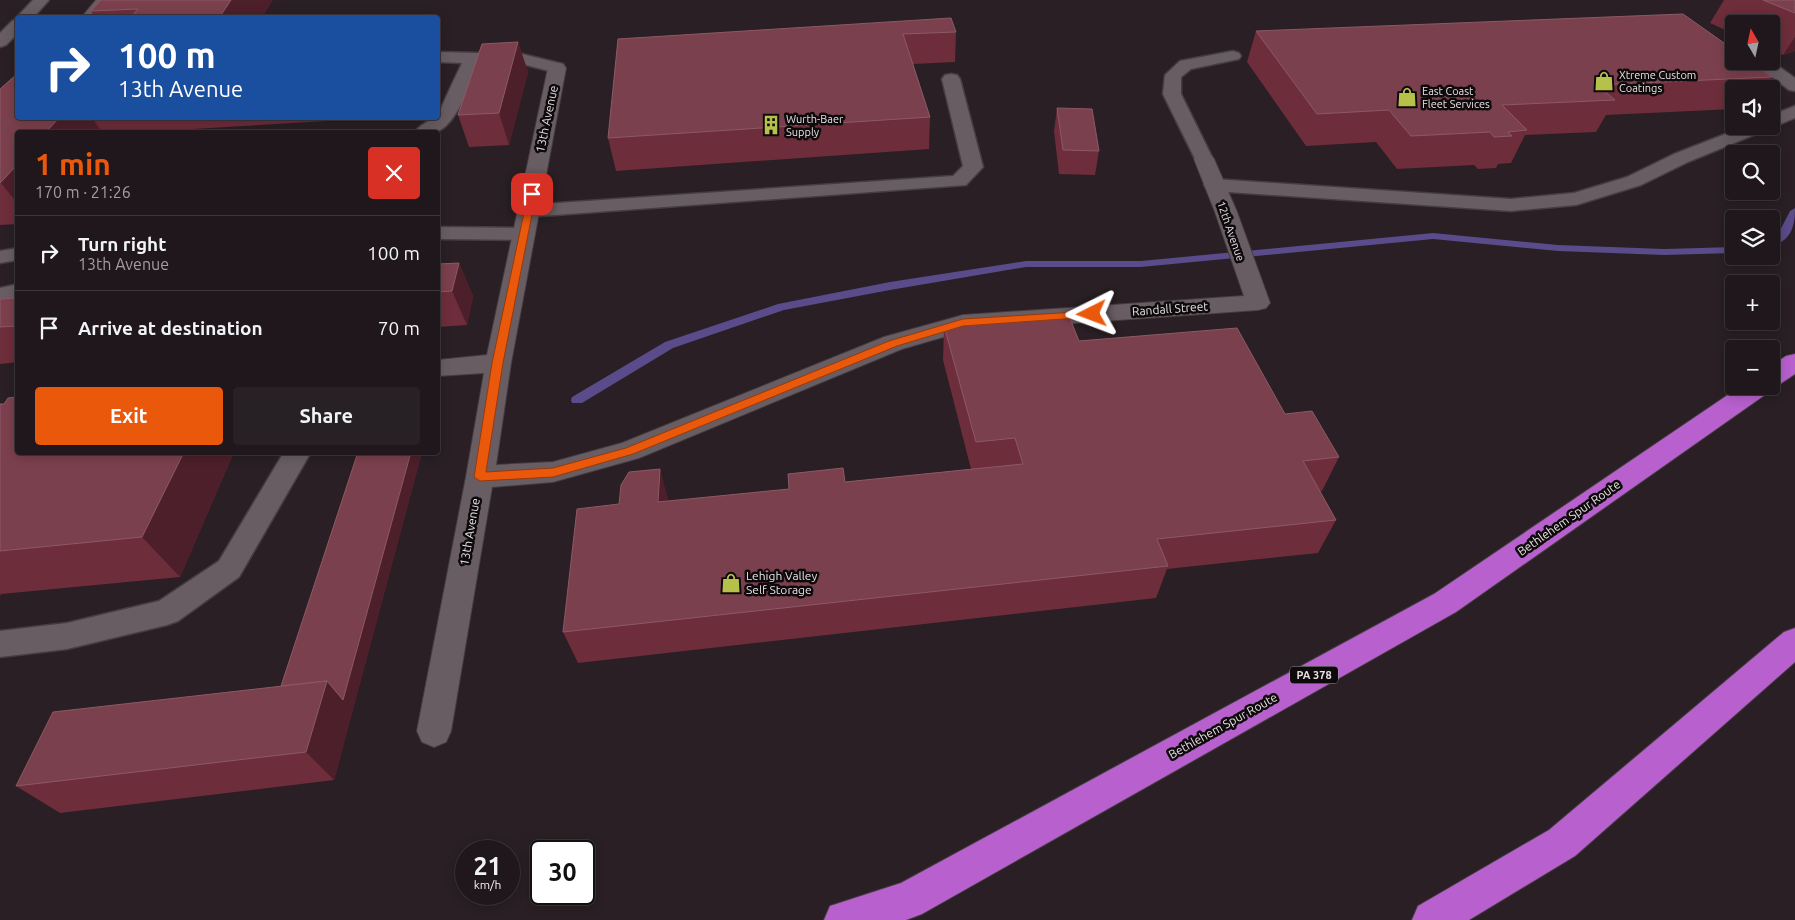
<!DOCTYPE html>
<html lang="en">
<head>
<meta charset="utf-8">
<style>
	body { margin:0; font-family:Ubuntu,sans-serif; background:#272024; color:#f1f3f6; height:100vh; display:flex; flex-direction:column; font-size:19px; white-space:nowrap }
	* { box-sizing:border-box; margin:0 }
	p { font-size:16px; color:#a19fa3 }
	.icon { flex:none; width:28px; height:28px; fill:none; stroke:currentColor; stroke-width:2; stroke-linecap:round; stroke-linejoin:round }
	.map { position:relative; flex:1; overflow:hidden }
	.sheet { position:absolute; left:15px; top:130px; width:425px; height:325px; display:flex; flex-direction:column; background:#1f171b; border-radius:5px; box-shadow:0 2px 12px #0003,0 0 0 1px #3c363a }
	.sheet>* { flex:none }
	.banner { position:absolute; left:15px; top:15px; width:425px; height:105px; border-radius:5px; box-shadow:0 2px 12px #0003,0 0 0 1px #3c363a; background:#1a4fa0; color:#fff; overflow:hidden }
	.needle { width:32px; rotate:351deg }
	.buttons { position:absolute; left:1725px; top:15px; display:grid; gap:10px }
	.buttons a { display:grid; place-items:center; width:55px; height:55px; border-radius:5px; background:#1f171b; box-shadow:0 2px 12px #0003,0 0 0 1px #3c363a; font-size:25px }
	.speed { position:absolute; left:455px; top:840px; display:flex; gap:10px; font-size:25px; font-weight:700; text-align:center }
	.speed>* { display:grid; place-content:center; width:65px; height:65px; border-radius:50%; background:#1f171b; box-shadow:0 2px 12px #0003,0 0 0 1px #3c363a; line-height:1 }
	.speed small { font-size:12px; font-weight:400 }
	.speed .limit { border:2px solid #111; border-radius:8px; background:#fff; color:#111 }
	.pin { position:absolute; display:grid; place-items:center; width:42px; height:42px; color:#fff; margin:-21px; border-radius:10px; box-shadow:0 2px 8px #0006 }
	.me { position:absolute; width:55px; margin:-28px; rotate:267deg; stroke-linejoin:round; filter:drop-shadow(0 0 4px #0008) }
	.turn { display:flex; align-items:center; gap:18px; height:105px; padding:0 20px; font-size:22px }
	.turn .icon { width:65px; height:65px; stroke-width:2.5 }
	.turn b { display:block; font-size:35px; line-height:42px }
	.round { display:grid; place-items:center; flex:none; width:52px; height:52px; border-radius:5px; background:#272024 }
	.head { display:flex; align-items:center; justify-content:space-between; height:85px; padding:0 20px }
	h1 { font-size:30px; font-weight:600; line-height:38px; color:#ea580c }
	.cta { display:flex; gap:10px; margin-top:auto; padding:10px 20px }
	.cta a { flex:1; height:58px; border-radius:5px; background:#ea580c; color:#fff; font-size:20px; font-weight:600; line-height:58px; text-align:center }
	.cta a+a { background:#272024; color:#f1f3f6 }
	ul { padding:0; list-style:none }
	li { display:flex; align-items:center; gap:15px; height:75px; padding:0 20px; border-top:1px solid #3c363a }
	li div { flex:1 }
	li b { display:block; font-size:19px }
	li em { font-style:normal }
	.map>svg:first-child { display:block }
</style>
</head>
<body>
<div class="map">
<svg width="1795" height="920" viewBox="0 0 1795 920">
	<rect width="100%" height="100%" fill="#291f24"/>
	<g fill="none" stroke-linecap="round" stroke-linejoin="round">
		<g fill="#5a4b8a" fill-rule="evenodd">
			<path d="M 1795,208 C 1795,227 1791,241 1771,246 L 1771,239 L 1776,238 L 1790,211 Z"/>
			<path d="M 1433,233 L 1558,245 L 1664,249 L 1734,247 L 1734,253 L 1664,255 L 1558,251 L 1433,239 L 1141,267 L 1026,267 L 890,290 L 784,310 L 673,348 L 582,403 L 572,403 L 571,400 L 572,397 L 665,342 L 778,304 L 890,282 L 1026,261 L 1141,261 Z"/>
		</g>
		<defs>
			<g id="service">
				<path d="M 33,0 L 49,0 L 33,18 L 18,18 L 18,33 L 6,45 L 0,47 L 0,33 L 12,21 L 17,19 L 16,18 Z"/>
				<path d="M 1233,51 L 1239,53 L 1241,56 L 1239,59 L 1191,69 L 1181,77 L 1181,94 L 1213,159 L 1211,163 L 1204,165 L 1197,163 L 1163,94 L 1165,75 L 1180,61 Z"/>
				<path d="M 438,52 L 522,54 L 563,64 L 565,68 L 563,72 L 557,73 L 522,64 L 479,63 C 472,80 455,129 435,132 C 429,134 421,132 415,132 C 418,127 431,118 438,118 C 438,112 458,72 462,63 L 438,62 Z"/>
				<path d="M 1752,61 L 1771,61 L 1795,78 L 1795,91 L 1789,90 Z"/>
				<path d="M 951,74 L 957,75 L 960,79 L 983,167 L 966,185 L 528,217 L 521,215 L 518,211 L 521,207 L 528,205 L 953,176 L 963,166 L 942,79 L 945,75 Z"/>
				<path d="M 1795,106 L 1795,118 L 1688,162 L 1641,185 L 1576,205 L 1511,211 L 1214,191 L 1207,189 L 1204,185 L 1207,181 L 1214,179 L 1511,199 L 1574,193 L 1627,177 L 1674,154 L 1746,126 L 1771,126 L 1771,115 Z"/>
				<path d="M 438,227 L 524,228 L 531,230 L 534,234 L 531,238 L 524,240 L 438,239 Z"/>
				<path d="M 18,248 L 18,260 L 0,263 L 0,251 Z"/>
				<path d="M 18,284 L 18,298 L 0,302 L 0,288 Z"/>
				<path d="M 284,452 L 311,452 L 239,577 L 178,621 L 167,625 L 67,649 L 0,657 L 0,631 L 67,623 L 159,601 L 219,561 Z"/>
			</g>
			<g id="minor">
				<path d="M 96,0 L 113,0 L 98,18 L 81,18 Z"/>
				<path d="M 557,63 L 563,64 L 566,68 L 511,363 L 496,465 L 553,462 L 622,443 L 884,337 L 963,315 L 1244,296 L 1215,212 L 1194,159 L 1197,155 L 1204,153 L 1211,155 L 1214,159 L 1237,212 L 1270,303 L 1266,308 L 1258,310 L 964,331 L 902,349 L 639,458 L 553,482 L 492,487 L 451,731 L 446,742 L 434,747 L 422,742 L 417,731 L 466,477 L 484,373 L 438,376 L 438,360 L 487,355 L 548,68 L 551,64 Z"/>
			</g>
			<g id="motorway">
				<path d="M 1795,354 L 1795,374 L 1780,384 L 1773,386 L 1769,392 L 1456,612 L 922,914 L 906,920 L 824,920 L 830,906 L 901,883 L 1434,594 L 1741,386 L 1771,386 L 1771,366 L 1786,356 Z"/>
				<path d="M 1795,628 L 1795,662 L 1575,856 L 1469,920 L 1412,920 L 1418,906 L 1549,830 L 1784,632 Z"/>
			</g>
		</defs>
		<use href="#service" stroke="#453d41" stroke-width="3"/>
		<use href="#minor" stroke="#453d41" stroke-width="2"/>
		<use href="#motorway" stroke="#453d41" stroke-width="2"/>
		<use href="#service" fill="#685d63" fill-rule="evenodd"/>
		<use href="#minor" fill="#685d63" fill-rule="evenodd"/>
		<use href="#motorway" fill="#b760ce" fill-rule="evenodd"/>
	</g>
	<g fill="#6e2d3b">
		<path d="M 101,0 L 262,18 L 94,18 L 91,11 Z"/>
		<path d="M 1724,0 L 1795,0 L 1795,51 L 1783,55 L 1771,50 L 1771,24 L 1734,24 L 1734,34 L 1710,23 Z"/>
		<path d="M 1256,31 L 1772,77 L 1764,89 L 1734,89 L 1734,109 L 1606,115 L 1596,132 L 1525,135 L 1511,163 L 1498,164 L 1496,168 L 1478,169 L 1474,165 L 1397,169 L 1376,142 L 1306,146 L 1247,62 Z"/>
		<path d="M 956,32 L 955,62 L 913,64 L 930,117 L 929,149 L 616,171 L 608,138 L 618,39 Z"/>
		<path d="M 518,42 L 528,72 L 509,145 L 469,147 L 458,115 Z"/>
		<path d="M 0,89 L 18,118 L 376,118 L 142,132 L 18,132 L 18,224 L 0,225 Z"/>
		<path d="M 1057,108 L 1099,151 L 1095,175 L 1059,174 L 1054,131 Z"/>
		<path d="M 459,263 L 473,296 L 467,325 L 438,327 L 438,264 Z"/>
		<path d="M 18,298 L 18,362 L 0,364 L 0,299 Z"/>
		<path d="M 944,326 L 1079,341 L 1285,414 L 1339,457 L 1322,491 L 1320,491 L 1336,520 L 1318,553 L 1167,569 L 1156,598 L 578,663 L 563,632 L 668,501 L 789,489 L 845,482 L 971,469 L 943,360 Z"/>
		<path d="M 0,404 L 18,452 L 234,452 L 180,577 L 1,594 L 0,596 Z"/>
		<path d="M 358,452 L 422,452 L 334,780 L 60,813 L 16,786 L 281,686 Z"/>
	</g>
	<g fill="#4d1f2a">
		<path d="M 231,0 L 273,0 L 262,18 L 219,18 Z"/>
		<path d="M 1795,37 L 1795,51 L 1783,55 Z"/>
		<path d="M 518,42 L 528,72 L 509,145 L 499,113 Z"/>
		<path d="M 59,118 L 92,118 L 102,132 L 46,132 Z"/>
		<path d="M 18,164 L 18,204 L 1,183 Z"/>
		<path d="M 459,263 L 473,296 L 467,325 L 452,291 Z"/>
		<path d="M 184,452 L 234,452 L 180,577 L 142,537 Z"/>
		<path d="M 411,452 L 422,452 L 334,780 L 306,752 L 327,681 Z"/>
		<path d="M 660,469 L 669,502 L 658,502 Z"/>
	</g>
	<g fill="#7b404d" stroke="#8c5965">
		<path d="M 101,0 L 231,0 L 219,18 L 130,18 L 138,9 L 91,11 Z"/>
		<path d="M 1763,0 L 1795,0 L 1795,13 Z"/>
		<path d="M 1683,14 L 1734,50 L 1734,61 L 1750,61 L 1772,77 L 1597,85 L 1615,100 L 1502,105 L 1527,130 L 1508,132 L 1512,136 L 1494,137 L 1490,132 L 1411,136 L 1389,110 L 1317,114 L 1256,31 Z"/>
		<path d="M 951,18 L 956,32 L 903,34 L 930,117 L 608,138 L 618,39 Z"/>
		<path d="M 518,42 L 499,113 L 458,115 L 482,44 Z"/>
		<path d="M 18,73 L 18,118 L 59,118 L 46,132 L 18,132 L 18,164 L 0,183 L 0,89 Z"/>
		<path d="M 1057,108 L 1092,109 L 1099,151 L 1063,150 Z"/>
		<path d="M 459,263 L 452,291 L 438,292 L 438,264 Z"/>
		<path d="M 18,298 L 18,326 L 0,327 L 0,299 Z"/>
		<path d="M 1069,316 L 1079,341 L 1237,328 L 1285,414 L 1312,411 L 1339,457 L 1303,461 L 1336,520 L 1157,539 L 1168,566 L 563,632 L 577,509 L 619,504 L 621,485 L 629,472 L 660,469 L 658,502 L 789,489 L 788,474 L 843,468 L 845,482 L 1023,464 L 1015,438 L 976,442 L 944,326 Z"/>
		<path d="M 18,397 L 18,452 L 184,452 L 142,537 L 0,551 L 0,404 L 4,404 L 8,398 Z"/>
		<path d="M 358,452 L 411,452 L 343,700 L 327,681 L 281,686 Z"/>
		<path d="M 327,681 L 306,752 L 16,786 L 53,712 Z"/>
	</g>
	<path fill="#ea580c" stroke="#983908" d="M 532,191 L 536,194 L 503,363 L 486,472 L 553,468 L 626,448 L 889,341 L 963,319 L 1092,311 L 1097,314 L 1092,317 L 963,326 L 897,346 L 633,454 L 553,477 L 480,481 L 474,477 L 492,363 L 528,194 Z"/>
	<defs>
		<symbol id="shop-bare" viewBox="-9 -9 18 18"><path d="M-5-2.5h2.3a2.7 3.5 0 0 1 5.4 0H5L5.5 6h-11ZM-1.5-2.5h3a1.5 2.3 0 0 0-3 0Z" fill="#b6c149" stroke="#0e0a0c" stroke-width="2.5" paint-order="stroke"/></symbol>
		<symbol id="building-bare" viewBox="-9 -9 18 18"><path d="M-4-6H4V6H1V3H-1V6H-4ZM-2.5-4.3h1.7v1.8h-1.7ZM.8-4.3h1.7v1.8H.8ZM-2.5-1h1.7V.8h-1.7ZM.8-1h1.7V.8H.8Z" fill="#b6c149" stroke="#0e0a0c" stroke-width="2.5" paint-order="stroke"/></symbol>
	</defs>
	<g fill-rule="evenodd">
		<use href="#shop-bare" x="1590" y="67" width="28" height="28"/>
		<use href="#shop-bare" x="1393" y="83" width="28" height="28"/>
		<use href="#building-bare" x="757" y="111" width="28" height="28"/>
		<use href="#shop-bare" x="717" y="569" width="28" height="28"/>
	</g>
	<g text-anchor="middle" stroke-width="5" stroke-linejoin="round" paint-order="stroke">
		<g font-size="11" fill="#e8e1e4" stroke="#0e0a0c" text-anchor="start">
			<text x="1619" y="79">Xtreme Custom<tspan x="1619" dy="13">Coatings</tspan></text>
			<text x="1422" y="95">East Coast<tspan x="1422" dy="13">Fleet Services</tspan></text>
			<text x="786" y="123">Wurth-Baer<tspan x="786" dy="13">Supply</tspan></text>
		</g>
		<g font-size="11" fill="#e8e1e4" stroke="#0e0a0c">
			<text transform="translate(1231 231) rotate(71)" y="4">12th Avenue</text>
		</g>
		<rect fill="#0e0a0c" stroke="#a7a0a3" stroke-width="1" x="1290" y="666.5" width="48" height="17" rx="4"/>
		<g font-size="11" font-weight="bold" fill="#e8e1e4">
			<text x="1314" y="679">PA 378</text>
		</g>
		<g font-size="12" fill="#e8e1e4" stroke="#0e0a0c">
			<text transform="translate(547 119) rotate(-78)" y="4">13th Avenue</text>
			<text transform="translate(1170 309) rotate(-4)" y="4">Randall Street</text>
			<text transform="translate(1569 518) rotate(-35)" y="4">Bethlehem Spur Route</text>
			<text transform="translate(470 532) rotate(-80)" y="4">13th Avenue</text>
			<text transform="translate(1223 726) rotate(-29)" y="4">Bethlehem Spur Route</text>
		</g>
		<g font-size="12" fill="#e8e1e4" stroke="#0e0a0c" text-anchor="start">
			<text x="746" y="580">Lehigh Valley<tspan x="746" dy="14">Self Storage</tspan></text>
		</g>
	</g>
</svg>
<div class="buttons">
<a><svg class="needle" viewBox="-14 -14 28 28"><path d="M0-13l5 13h-10z" fill="#e53935"/><path d="M0 13l5-13h-10z" fill="#a19fa3"/></svg></a>
<a><svg class="icon" aria-label="sound" viewBox="0 0 24 24"><path d="M4 9h4l5-4v14l-5-4H4zM17 9q2 3 0 6"/></svg></a>
<a><svg class="icon" aria-label="search" viewBox="0 0 24 24"><circle cx="10" cy="10" r="6"/><path d="M15 15l6 6"/></svg></a>
<a><svg class="icon" aria-label="layers" viewBox="0 0 24 24"><path d="M12 4l9 5-9 5-9-5zM3 14l9 5 9-5"/></svg></a>
<a>+</a>
<a>−</a>
</div>
<div class="speed"><div>21<small>km/h</small></div><div class="limit">30</div></div>
<div class="pin" style="left:532px;top:194px;background:#d93025"><svg class="icon" aria-label="arrive" viewBox="0 0 24 24"><path d="M6 21V4h12l-3 4 3 4H6"/></svg></div>
<svg class="me" style="left:1092px;top:314px" viewBox="-20 -20 40 40"><path d="M0-17L14 15 0 8-14 15z" fill="#ea580c" stroke="#fff" stroke-width="4"/></svg>
<div class="banner">
<div class="turn"><svg class="icon" aria-label="right" viewBox="0 0 24 24"><path d="M7 20v-9h11M14 6l5 5-5 5"/></svg><div><b>100 m</b>13th Avenue</div></div>
</div>
<section class="sheet">
<div class="head"><div><h1>1 min</h1><p>170 m · 21:26</p></div><a class="round" style="background:#d93025;color:#fff"><svg class="icon" aria-label="close" viewBox="0 0 24 24"><path d="M6 6l12 12M18 6L6 18"/></svg></a></div>
<ul>
<li><svg class="icon" aria-label="right" viewBox="0 0 24 24"><path d="M7 20v-9h11M14 6l5 5-5 5"/></svg><div><b>Turn right</b><p>13th Avenue</p></div><em>100 m</em></li>
<li><svg class="icon" aria-label="arrive" viewBox="0 0 24 24"><path d="M6 21V4h12l-3 4 3 4H6"/></svg><div><b>Arrive at destination</b></div><em>70 m</em></li>
</ul>
<div class="cta"><a>Exit</a><a>Share</a></div>
</section>
</div>
</body>
</html>
